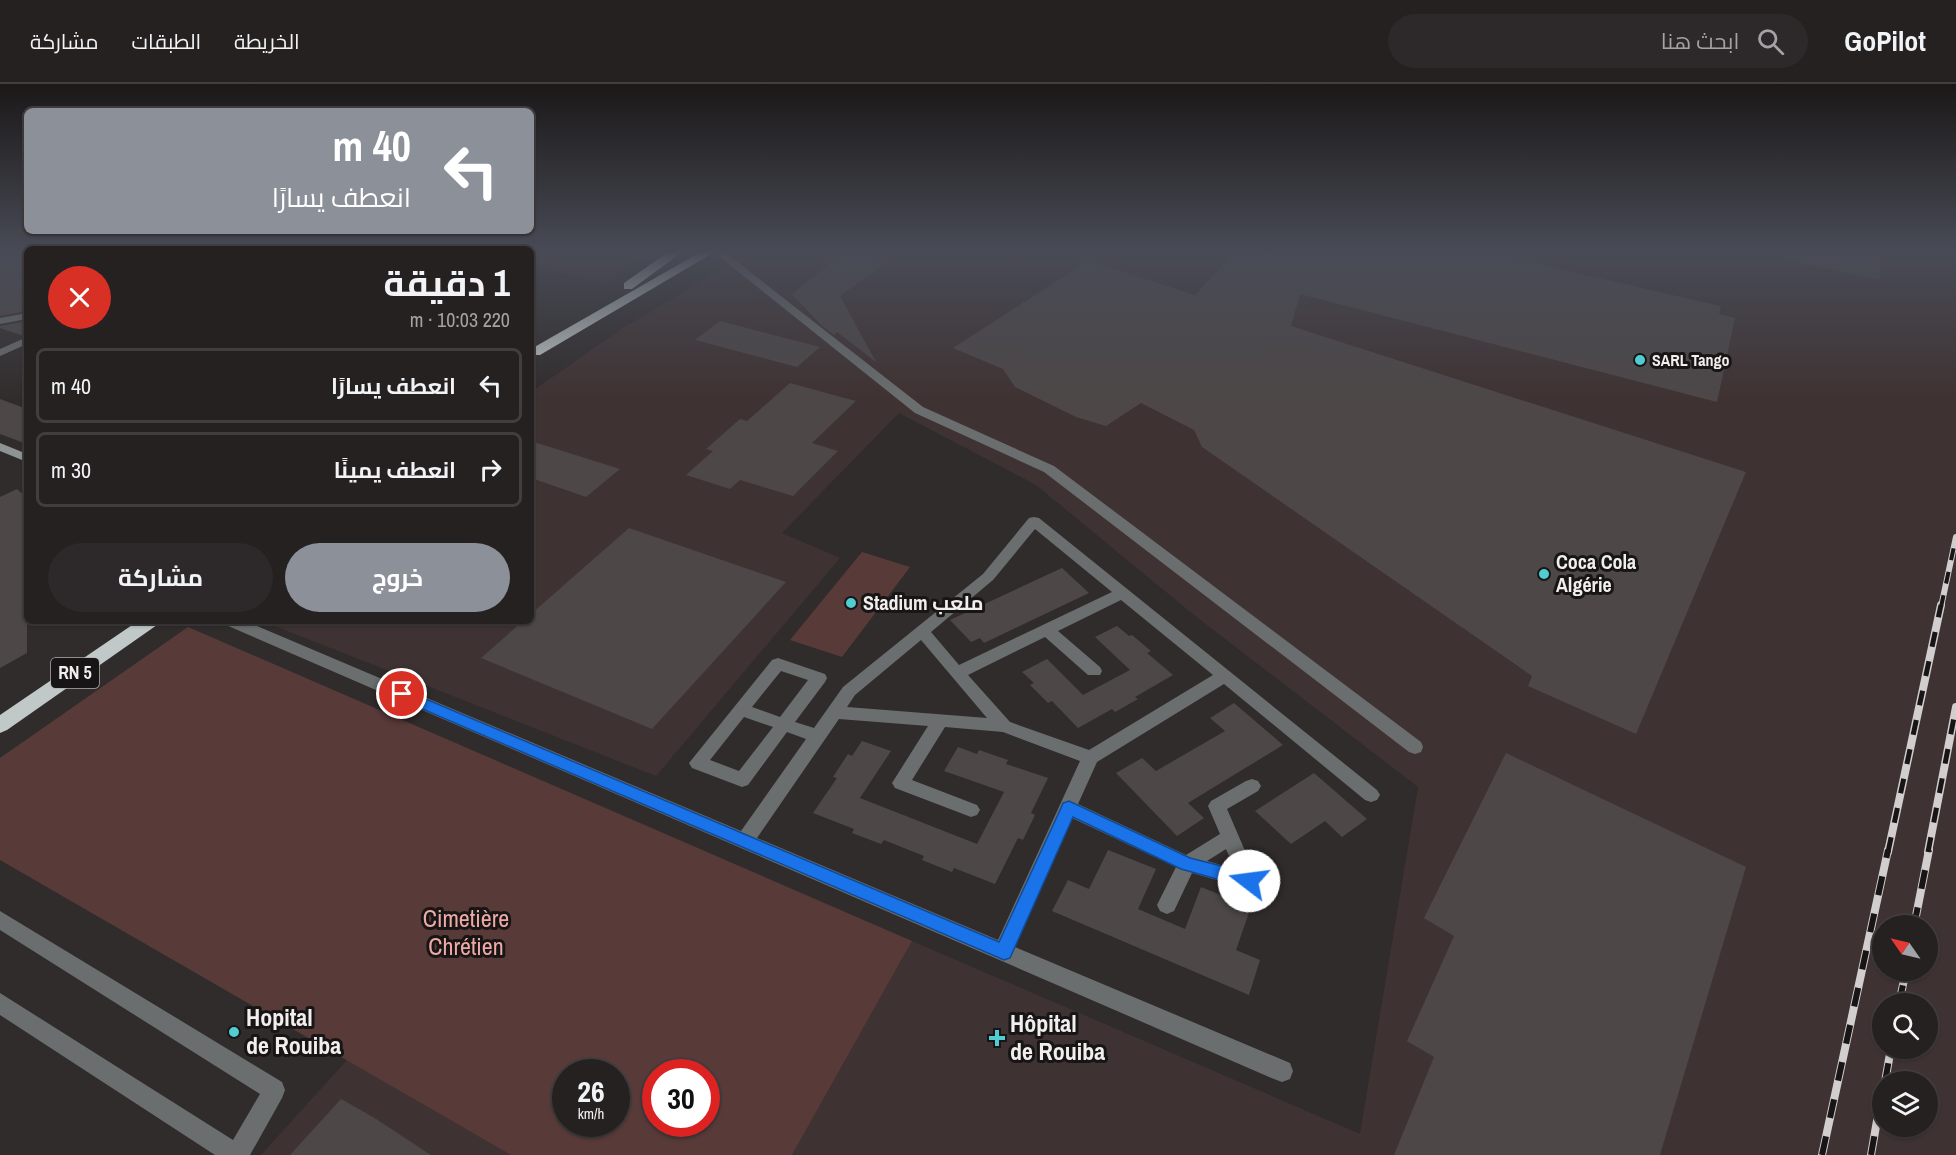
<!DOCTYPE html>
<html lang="ar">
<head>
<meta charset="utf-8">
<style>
	body { margin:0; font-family:"Archivo Narrow",Cairo,sans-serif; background:#2d292a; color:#f1f3f6; direction:rtl; height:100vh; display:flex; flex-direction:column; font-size:22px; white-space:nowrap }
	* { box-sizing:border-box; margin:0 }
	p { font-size:20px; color:#a3a3a5 }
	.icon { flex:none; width:33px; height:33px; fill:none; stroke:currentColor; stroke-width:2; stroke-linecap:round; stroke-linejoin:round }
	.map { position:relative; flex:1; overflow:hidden; direction:ltr }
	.sheet { position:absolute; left:24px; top:162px; width:510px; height:378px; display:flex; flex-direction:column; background:#252121; border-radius:9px; box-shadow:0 2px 4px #0004,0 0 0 2px #423e3f; direction:rtl }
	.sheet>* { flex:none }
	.top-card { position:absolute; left:24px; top:24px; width:510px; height:126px; border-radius:9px; box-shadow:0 2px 4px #0004,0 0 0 2px #423e3f; direction:rtl; background:#8c9099; color:#fff; overflow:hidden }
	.needle { width:39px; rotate:304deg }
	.controls { position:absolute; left:1872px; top:831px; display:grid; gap:12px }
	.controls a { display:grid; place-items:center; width:66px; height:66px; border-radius:50%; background:#252121; box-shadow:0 2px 4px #0004,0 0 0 2px #423e3f; font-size:30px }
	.speed { position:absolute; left:552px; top:975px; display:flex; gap:12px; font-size:30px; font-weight:700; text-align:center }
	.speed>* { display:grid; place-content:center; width:78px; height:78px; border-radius:50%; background:#252121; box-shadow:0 2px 4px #0004,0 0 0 2px #423e3f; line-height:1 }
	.speed small { font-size:15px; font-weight:400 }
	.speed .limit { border:9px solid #d22; background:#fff; color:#111 }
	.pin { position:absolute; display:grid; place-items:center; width:51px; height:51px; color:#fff; margin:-26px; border:3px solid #fff; border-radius:50%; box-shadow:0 2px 6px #0007 }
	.me { position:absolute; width:66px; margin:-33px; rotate:285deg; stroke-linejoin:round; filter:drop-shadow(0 0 4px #0008) }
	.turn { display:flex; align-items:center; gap:21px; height:126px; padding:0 24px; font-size:27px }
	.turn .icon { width:78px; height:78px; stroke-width:2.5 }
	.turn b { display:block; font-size:42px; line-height:51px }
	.round { display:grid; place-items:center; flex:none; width:63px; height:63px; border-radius:32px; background:#2d292a }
	.summary { display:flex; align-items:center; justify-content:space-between; height:102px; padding:0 24px }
	h1 { font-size:36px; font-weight:700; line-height:45px }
	.button { display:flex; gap:12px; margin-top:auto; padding:12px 24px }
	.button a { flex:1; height:69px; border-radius:36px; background:#8c9099; color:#fff; font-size:24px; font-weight:700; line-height:69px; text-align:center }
	.button a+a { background:#2d292a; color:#f1f3f6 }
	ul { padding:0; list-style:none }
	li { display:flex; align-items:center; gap:18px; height:75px; margin:0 12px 9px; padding:0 12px; border:3px solid #423e3f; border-radius:9px }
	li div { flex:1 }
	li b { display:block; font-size:22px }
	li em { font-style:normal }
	header { display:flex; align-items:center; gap:36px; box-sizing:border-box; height:84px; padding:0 30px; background:#252121; border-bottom:2px solid #423e3f }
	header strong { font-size:28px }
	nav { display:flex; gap:33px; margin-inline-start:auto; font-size:21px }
	.search { width:420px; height:54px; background:#2d292a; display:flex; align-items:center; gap:15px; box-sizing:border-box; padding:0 21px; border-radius:33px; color:#a3a3a5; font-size:22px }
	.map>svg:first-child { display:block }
</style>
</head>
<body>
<header>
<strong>GoPilot</strong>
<div class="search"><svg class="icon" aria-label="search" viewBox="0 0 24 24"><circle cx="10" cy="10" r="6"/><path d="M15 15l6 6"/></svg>ابحث هنا</div>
<nav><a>الخريطة</a><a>الطبقات</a><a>مشاركة</a></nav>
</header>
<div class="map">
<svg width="1956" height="1071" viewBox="0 0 1956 1071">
	<rect width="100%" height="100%" fill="#312c2c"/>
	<g fill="#3f3232" fill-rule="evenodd">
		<path d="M 531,166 L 655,166 L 605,199 L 531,182 Z"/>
		<path d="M 754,166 L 1956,166 L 1956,1071 L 792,1071 L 912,857 L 1360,1050 L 1418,703 L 1194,531 L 1036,401 L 899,329 L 782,449 L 840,474 L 656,692 L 262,537 L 531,537 L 531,308 L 626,242 ZM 1882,842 L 1928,842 L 1928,886 L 1882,886 ZM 1882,920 L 1928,920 L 1928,964 L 1882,964 ZM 1882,998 L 1928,998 L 1928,1042 L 1882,1042 Z"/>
		<path d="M 347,976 L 511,1071 L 261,1071 Z"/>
	</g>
	<g fill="#583a39" fill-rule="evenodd">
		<path d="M 862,468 L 910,483 L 842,573 L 790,556 Z"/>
		<path d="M 188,543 L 912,857 L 792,1071 L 511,1071 L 0,776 L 0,674 ZM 566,988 L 616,988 L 616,1040 L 566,1040 ZM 656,988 L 706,988 L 706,1040 L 656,1040 Z"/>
	</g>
	<g fill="#4d4747">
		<path d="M 0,166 L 27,166 L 27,227 L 0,232 Z"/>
		<path d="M 847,166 L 887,178 L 840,212 L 876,278 L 837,248 L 834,251 L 821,241 L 792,210 Z"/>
		<path d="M 1237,166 L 1476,166 L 1721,222 L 1719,230 L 1735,234 L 1717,318 L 1300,210 L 1291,242 L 1746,388 L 1636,650 L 1528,602 L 1532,592 L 1202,363 L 1194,346 L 1141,319 L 1106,342 L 1076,333 L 1015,303 L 1003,285 L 953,264 L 1088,177 L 1195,211 Z"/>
		<path d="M 1787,166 L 1879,166 L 1880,196 L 1786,176 Z"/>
		<path d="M 27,237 L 27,251 L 24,252 L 0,244 L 0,242 Z"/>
		<path d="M 720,237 L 820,263 L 797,283 L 695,256 Z"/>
		<path d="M 790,299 L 856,317 L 812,359 L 838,367 L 793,412 L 740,396 L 730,405 L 686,391 L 713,367 L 706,365 L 740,335 L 747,337 Z"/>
		<path d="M 0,315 L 27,325 L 27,360 L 0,350 Z"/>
		<path d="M 531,357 L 620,385 L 586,413 L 531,394 Z"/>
		<path d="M 17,405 L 27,414 L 27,569 L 0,584 L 0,413 Z"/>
		<path d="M 629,444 L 786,498 L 652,645 L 481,574 L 523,537 L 531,537 L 531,530 Z"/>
		<path d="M 1062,484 L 1089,509 L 984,559 L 980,554 L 971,558 L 950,536 Z"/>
		<path d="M 1117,542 L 1129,552 L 1132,551 L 1151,567 L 1147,569 L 1173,591 L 1135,613 L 1138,615 L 1115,628 L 1112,625 L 1078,644 L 1052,617 L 1048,619 L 1030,601 L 1034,599 L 1022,588 L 1047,575 L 1083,611 L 1130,586 L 1095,553 Z"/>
		<path d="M 1234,619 L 1283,661 L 1188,719 L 1204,734 L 1177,752 L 1116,689 L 1142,674 L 1156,687 L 1225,647 L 1210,634 Z"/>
		<path d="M 862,657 L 891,667 L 860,714 L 977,760 L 1004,708 L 944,687 L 958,663 L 977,670 L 979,666 L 1008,676 L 1006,680 L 1048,694 L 1031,729 L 1035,731 L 1023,756 L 1018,754 L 995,800 L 954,784 L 952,788 L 922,776 L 924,772 L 884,756 L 881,760 L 852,749 L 854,745 L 813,729 L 837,694 L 833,693 L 848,670 L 852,672 Z"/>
		<path d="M 1506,669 L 1746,783 L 1660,1071 L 1394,1071 L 1434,973 L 1407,957 L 1454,852 L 1424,834 Z"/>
		<path d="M 1314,689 L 1367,735 L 1342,753 L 1325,737 L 1291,760 L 1255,727 Z"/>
		<path d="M 1108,766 L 1156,785 L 1138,825 L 1185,845 L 1201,803 L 1251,823 L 1236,866 L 1260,876 L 1249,911 L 1052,827 L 1068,796 L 1089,805 Z"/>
		<path d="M 341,1015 L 373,1033 L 431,1071 L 290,1071 Z"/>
	</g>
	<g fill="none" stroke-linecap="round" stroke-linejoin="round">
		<path fill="#6b6e6e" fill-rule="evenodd" d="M 27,229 L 27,235 L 0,240 L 0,234 Z"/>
		<g fill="#6b6e6e" fill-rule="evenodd">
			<path d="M 711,166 L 722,166 L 923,323 L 1054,382 L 1421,658 L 1423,663 L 1421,668 L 1415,670 L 1409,668 L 1044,388 L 915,329 Z"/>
			<path d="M 27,253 L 27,260 L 0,272 L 0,265 Z"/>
			<path d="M 1034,433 L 1039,434 L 1377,706 L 1380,711 L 1377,716 L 1371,718 L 1365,716 L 1224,600 L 1097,678 L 1078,720 L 1186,771 L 1220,750 L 1208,722 L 1211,717 L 1246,697 L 1252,695 L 1258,697 L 1261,702 L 1258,707 L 1227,725 L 1258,797 L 1256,803 L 1249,805 L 1192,789 L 1174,827 L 1167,830 L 1160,827 L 1157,821 L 1176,783 L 1072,734 L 1015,863 L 1290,979 L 1293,987 L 1290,995 L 1282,998 L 1274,995 L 226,541 L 223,537 L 245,537 L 741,747 L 806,655 L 787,648 L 748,701 L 742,703 L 692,684 L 689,679 L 772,576 L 778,574 L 825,590 L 827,594 L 825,598 L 795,638 L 814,644 L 843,603 L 983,490 L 1029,434 ZM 1035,445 L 1112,508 L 959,581 L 931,548 L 993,496 ZM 1121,516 L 1213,591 L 1089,666 L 1010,638 L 968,591 L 1045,553 L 1088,591 L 1100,591 L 1102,587 L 1100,583 L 1058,547 ZM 921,556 L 987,634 L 847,623 L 855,611 ZM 781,587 L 808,596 L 780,633 L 752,623 ZM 744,633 L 773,643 L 739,687 L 710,676 ZM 839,635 L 928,642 L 892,699 L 895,704 L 971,733 L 977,731 L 980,726 L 977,721 L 912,696 L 945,643 L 1003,648 L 1080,677 L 998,856 L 757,754 ZM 1226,765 L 1235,785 L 1207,777 Z"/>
			<path d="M 0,827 L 282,998 L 285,1006 L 282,1014 L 250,1071 L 215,1071 L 0,931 L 0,909 L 233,1056 L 260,1010 L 0,846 Z"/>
		</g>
		<path fill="#8e9393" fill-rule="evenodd" d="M 0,359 L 27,370 L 27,378 L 0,367 Z"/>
		<g fill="#c1c8c8" fill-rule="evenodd">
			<path d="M 671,166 L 685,166 L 632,205 L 624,205 L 624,199 Z"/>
			<path d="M 704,166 L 718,166 L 540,271 L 531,271 L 531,265 Z"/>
			<path d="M 138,537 L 160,537 L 157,541 L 7,646 L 0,649 L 0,631 Z"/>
		</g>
		<defs>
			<path id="rail-far2" d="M 1941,523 L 1956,453"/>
			<g id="rail-far1">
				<path d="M 1888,768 L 1941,521"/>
				<path d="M 1928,768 L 1956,623"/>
			</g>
			<g id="rail">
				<path d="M 1914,842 L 1929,766"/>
				<path d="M 1899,920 L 1906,886"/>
				<path d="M 1885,998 L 1891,964"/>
				<path d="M 1822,1071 L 1888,766"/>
				<path d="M 1871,1071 L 1882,1008"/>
			</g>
		</defs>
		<use href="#rail-far2" stroke="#d1cecd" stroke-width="6"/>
		<use href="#rail-far1" stroke="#d1cecd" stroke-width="8"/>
		<use href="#rail" stroke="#d1cecd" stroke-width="8"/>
		<use href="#rail-far2" stroke="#171515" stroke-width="4" stroke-dasharray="12" stroke-linecap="butt"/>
		<use href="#rail-far1" stroke="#171515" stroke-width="5" stroke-dasharray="15" stroke-linecap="butt"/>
		<use href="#rail" stroke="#171515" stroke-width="6" stroke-dasharray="19" stroke-linecap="butt"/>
	</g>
	<linearGradient id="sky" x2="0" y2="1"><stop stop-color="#1b1818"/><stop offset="0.53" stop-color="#484b56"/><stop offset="1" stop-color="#484b56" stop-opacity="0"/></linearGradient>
	<rect width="1956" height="316" fill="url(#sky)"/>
	<path fill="#1a73e8" stroke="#114b97" stroke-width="1.5" d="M 402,605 L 999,858 L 1061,724 L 1063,719 L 1069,717 L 1190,774 L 1249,789 L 1255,791 L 1258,797 L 1255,802 L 1249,804 L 1181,785 L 1073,733 L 1010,874 L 1004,876 L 397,614 L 395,610 L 397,607 Z"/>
	<g fill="#51ccd1" stroke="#171515" stroke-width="2">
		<circle cx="1640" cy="276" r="6"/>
		<circle cx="1544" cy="490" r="6"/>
		<circle cx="851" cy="519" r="6"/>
		<circle cx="234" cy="948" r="6"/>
		<path d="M994 945h6v6h6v6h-6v6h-6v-6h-6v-6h6z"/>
	</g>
	<g text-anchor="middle" stroke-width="6" stroke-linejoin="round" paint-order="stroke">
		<g font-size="16" font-weight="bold" fill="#f1eeed" stroke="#171515" text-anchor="start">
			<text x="1652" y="282">SARL Tango</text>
		</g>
		<rect fill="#171515" stroke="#b0adac" stroke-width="1.5" x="51" y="574" width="48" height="30" rx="4.5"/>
		<g font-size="18" font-weight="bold" fill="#f1eeed">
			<text x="75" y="595">RN 5</text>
		</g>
		<g font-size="20" font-weight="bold" fill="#f1eeed" stroke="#171515" text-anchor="start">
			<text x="1556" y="485">Coca Cola<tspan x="1556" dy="23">Algérie</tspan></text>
			<text x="863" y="526">Stadium ملعب</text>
		</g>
		<g font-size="24" fill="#efa9a6" stroke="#171515">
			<text x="466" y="843">Cimetière<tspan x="466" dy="28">Chrétien</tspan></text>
		</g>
		<g font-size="24" font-weight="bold" fill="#f1eeed" stroke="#171515" text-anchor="start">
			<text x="246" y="942">Hopital<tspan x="246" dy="28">de Rouiba</tspan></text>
			<text x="1010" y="948">Hôpital<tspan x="1010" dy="28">de Rouiba</tspan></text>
		</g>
	</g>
</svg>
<div class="controls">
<a><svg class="needle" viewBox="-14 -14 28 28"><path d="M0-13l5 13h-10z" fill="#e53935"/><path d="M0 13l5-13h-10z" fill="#a3a3a5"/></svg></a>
<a><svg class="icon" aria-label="search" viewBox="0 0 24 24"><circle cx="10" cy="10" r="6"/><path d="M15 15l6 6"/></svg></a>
<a><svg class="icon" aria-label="layers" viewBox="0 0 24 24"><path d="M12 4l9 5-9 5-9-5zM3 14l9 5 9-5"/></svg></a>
</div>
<div class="speed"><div>26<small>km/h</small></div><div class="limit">30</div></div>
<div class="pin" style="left:402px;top:610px;background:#d93025"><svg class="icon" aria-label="arrive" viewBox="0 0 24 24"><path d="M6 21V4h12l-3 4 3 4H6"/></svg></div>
<svg class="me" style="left:1249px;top:797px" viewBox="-20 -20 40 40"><circle r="19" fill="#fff"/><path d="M0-13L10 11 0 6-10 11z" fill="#1a73e8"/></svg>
<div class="top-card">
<div class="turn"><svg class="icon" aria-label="left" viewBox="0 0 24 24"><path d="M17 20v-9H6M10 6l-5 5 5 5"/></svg><div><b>40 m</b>انعطف يسارًا</div></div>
</div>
<section class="sheet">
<div class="summary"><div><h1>1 دقيقة</h1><p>220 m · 10:03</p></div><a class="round" style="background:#d93025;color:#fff"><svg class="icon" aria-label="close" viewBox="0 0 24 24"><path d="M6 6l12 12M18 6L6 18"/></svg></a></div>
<ul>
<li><svg class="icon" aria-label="left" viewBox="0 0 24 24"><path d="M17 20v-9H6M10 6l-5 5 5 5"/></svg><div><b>انعطف يسارًا</b></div><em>40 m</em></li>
<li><svg class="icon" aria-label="right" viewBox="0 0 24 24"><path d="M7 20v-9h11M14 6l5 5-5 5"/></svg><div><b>انعطف يمينًا</b></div><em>30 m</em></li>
</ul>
<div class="button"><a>خروج</a><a>مشاركة</a></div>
</section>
</div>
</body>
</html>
